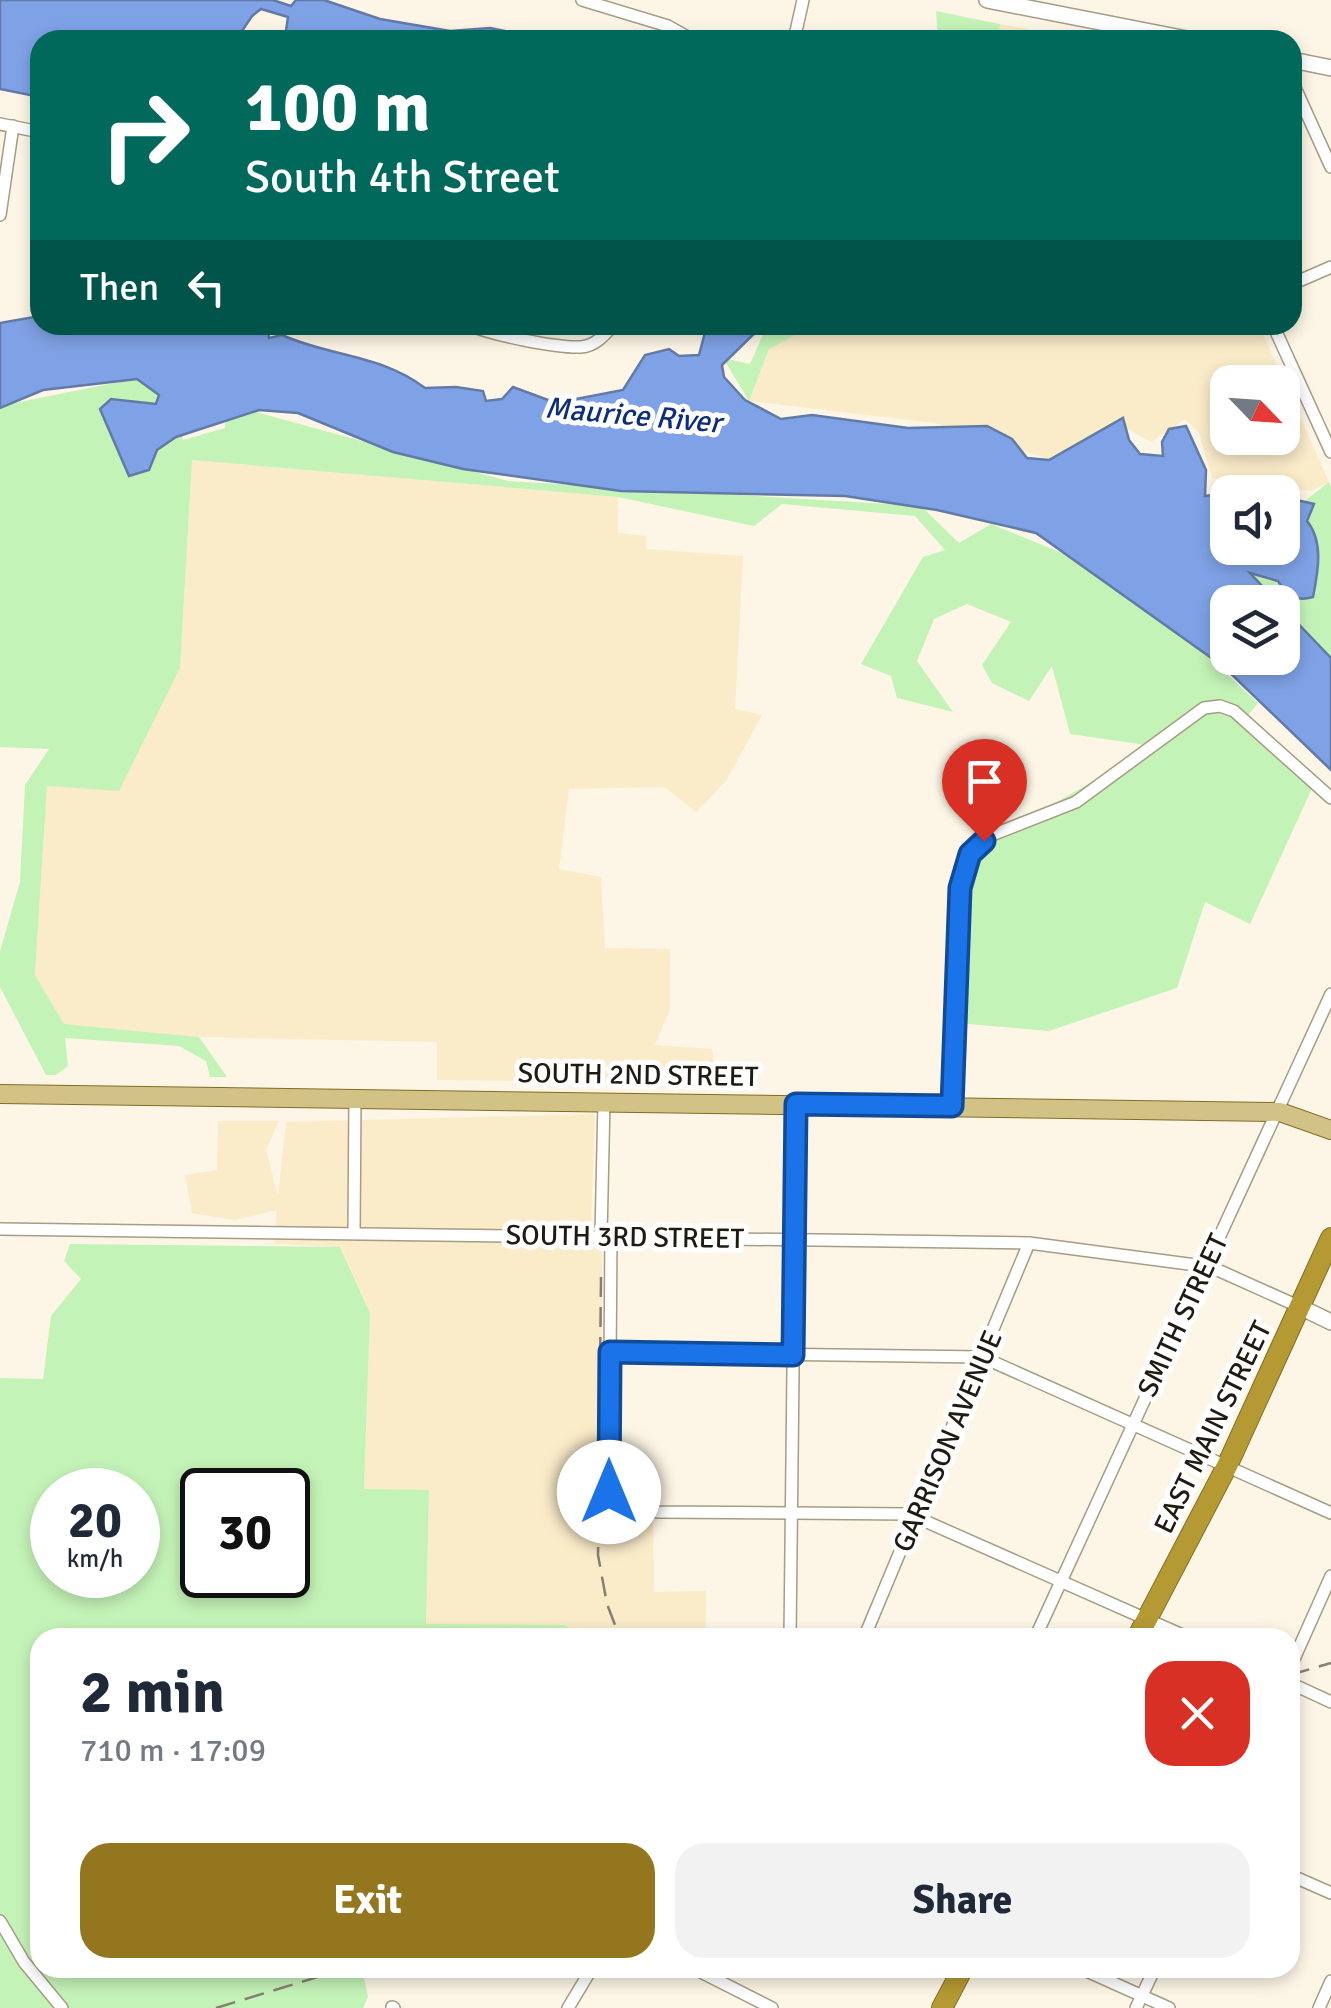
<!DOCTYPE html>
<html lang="en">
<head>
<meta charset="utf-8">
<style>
	body { margin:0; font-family:Signika,sans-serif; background:#f2f2f3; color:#1f2937; height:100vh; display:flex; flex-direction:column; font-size:38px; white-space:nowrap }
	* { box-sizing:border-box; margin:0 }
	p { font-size:32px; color:#747a83 }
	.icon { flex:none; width:55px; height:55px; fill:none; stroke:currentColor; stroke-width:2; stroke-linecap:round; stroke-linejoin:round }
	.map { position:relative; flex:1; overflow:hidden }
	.panel { position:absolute; left:30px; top:1628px; width:1270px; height:350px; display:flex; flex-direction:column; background:#fff; border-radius:30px; box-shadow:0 5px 15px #0003 }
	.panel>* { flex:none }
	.top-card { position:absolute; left:30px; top:30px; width:1272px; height:305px; border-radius:30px; box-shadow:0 5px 15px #0003; background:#00695c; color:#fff; overflow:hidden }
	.needle { width:65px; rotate:115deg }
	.buttons { position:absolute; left:1210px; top:365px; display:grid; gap:20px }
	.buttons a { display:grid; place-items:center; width:90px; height:90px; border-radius:20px; background:#fff; box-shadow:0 5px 15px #0003; font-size:50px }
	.speed { position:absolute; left:30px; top:1468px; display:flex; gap:20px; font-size:50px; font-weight:700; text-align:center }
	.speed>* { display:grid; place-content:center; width:130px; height:130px; border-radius:50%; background:#fff; box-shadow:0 5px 15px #0003; line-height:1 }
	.speed small { font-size:25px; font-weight:400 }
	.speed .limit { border:5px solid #111; border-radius:15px; background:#fff; color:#111 }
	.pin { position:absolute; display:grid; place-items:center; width:85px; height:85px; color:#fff; margin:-102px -42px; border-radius:50% 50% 50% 0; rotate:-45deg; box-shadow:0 0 10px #0007 }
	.pin .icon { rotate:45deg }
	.me { position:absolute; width:110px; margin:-55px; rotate:0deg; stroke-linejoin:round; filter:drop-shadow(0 0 8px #0008) }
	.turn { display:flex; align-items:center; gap:35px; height:210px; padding:0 50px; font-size:45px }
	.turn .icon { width:130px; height:130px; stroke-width:2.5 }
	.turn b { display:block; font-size:70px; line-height:85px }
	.then { display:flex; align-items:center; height:95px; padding:0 50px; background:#0003; gap:20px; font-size:38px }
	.round { display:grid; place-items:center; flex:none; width:105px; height:105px; border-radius:30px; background:#f2f2f3 }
	.head { display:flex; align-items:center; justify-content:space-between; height:170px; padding:0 50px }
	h1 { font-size:60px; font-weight:700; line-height:75px }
	.button { display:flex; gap:20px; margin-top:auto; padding:20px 50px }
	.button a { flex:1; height:115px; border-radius:30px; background:#94761e; color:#fff; font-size:40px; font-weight:700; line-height:115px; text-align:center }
	.button a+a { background:#f2f2f3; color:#1f2937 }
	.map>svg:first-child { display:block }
</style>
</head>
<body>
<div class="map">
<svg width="1331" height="2008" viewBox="0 0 1331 2008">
	<rect width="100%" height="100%" fill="#fdf6e6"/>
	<g fill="#faebc9" fill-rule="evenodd">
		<path d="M 1000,24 L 1086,40 L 999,40 Z"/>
		<path d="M 798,325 L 1259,325 L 1329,482 L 1311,491 L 1212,478 L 1199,433 L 1185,419 L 1151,442 L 1117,423 L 1062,463 L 935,423 L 749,401 L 769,348 L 795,335 ZM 1228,382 L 1282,382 L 1282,438 L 1228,438 Z"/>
		<path d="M 192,460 L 618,497 L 618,533 L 646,536 L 646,549 L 743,556 L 735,709 L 762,715 L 726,781 L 696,812 L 665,787 L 569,789 L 559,869 L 601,877 L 605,948 L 670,949 L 670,1009 L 655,1045 L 712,1049 L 717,1083 L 437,1080 L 437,1042 L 199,1037 L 64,1024 L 35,975 L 47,785 L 180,668 Z"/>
		<path d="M 595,1114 L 590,1247 L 602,1247 L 602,1510 L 653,1512 L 654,1592 L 706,1591 L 706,1637 L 584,1637 L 564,1625 L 426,1625 L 429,1491 L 364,1489 L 370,1313 L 341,1247 L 274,1244 L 277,1210 L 235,1220 L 192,1213 L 185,1175 L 217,1170 L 218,1121 L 279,1121 L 266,1150 L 278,1196 L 286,1122 Z"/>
	</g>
	<g fill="#c4f3b7" fill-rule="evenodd">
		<path d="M 936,11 L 1000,24 L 999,40 L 938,40 Z"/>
		<path d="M 767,325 L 798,325 L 795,335 L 769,349 L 749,401 L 723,358 L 750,364 Z"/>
		<path d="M 149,376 L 168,389 L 183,440 L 225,428 L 227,404 L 508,481 L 921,506 L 959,543 L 991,524 L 1123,578 L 1258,703 L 1245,719 L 1314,784 L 1250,924 L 1205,902 L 1177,988 L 1049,1031 L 956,1023 L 973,851 L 1153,746 L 1070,734 L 1052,666 L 1029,701 L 992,683 L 982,665 L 1011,622 L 967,604 L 934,619 L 917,661 L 953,712 L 897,698 L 891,676 L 861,664 L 923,557 L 945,550 L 915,516 L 782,504 L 754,526 L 618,497 L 192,460 L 180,668 L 119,791 L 47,786 L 35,975 L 64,1024 L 199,1037 L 227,1077 L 210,1077 L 206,1061 L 179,1046 L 65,1038 L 68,1066 L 56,1075 L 46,1075 L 0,987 L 0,951 L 20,882 L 25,785 L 49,749 L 0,747 L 0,406 Z"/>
		<path d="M 1329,482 L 1331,487 L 1331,658 L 1283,608 L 1282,602 L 1277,602 L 1248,572 L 1282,548 L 1283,518 Z"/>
		<path d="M 70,1244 L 340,1247 L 370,1313 L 364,1489 L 429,1490 L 426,1624 L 564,1625 L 584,1637 L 40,1638 L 40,1968 L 362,1968 L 368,1997 L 363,2008 L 0,2008 L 0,1378 L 43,1379 L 51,1316 L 81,1279 L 64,1261 ZM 52,1490 L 138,1490 L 138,1575 L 52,1575 ZM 202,1490 L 288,1490 L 288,1575 L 202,1575 Z"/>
	</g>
	<g fill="#7fa2e6" stroke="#627aa6" stroke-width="2.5">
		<path d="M 0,0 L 273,0 L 291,6 L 296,0 L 324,0 L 380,19 L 450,31 L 490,28 L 550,40 L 328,40 L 286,31 L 288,17 L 261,9 L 252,16 L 236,40 L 40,40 L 40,97 L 0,89 Z"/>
		<path d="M 40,316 L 40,325 L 267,325 L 269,338 L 282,335 C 331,357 380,354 425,388 L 456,387 L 483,391 L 486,401 L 502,399 L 513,387 L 548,400 L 571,400 L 623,390 L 645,355 L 669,349 L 679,356 L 699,355 L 707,325 L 763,325 L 722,365 L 724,377 L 745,400 L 781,419 L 812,415 L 908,428 L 987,426 L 1012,439 L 1027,458 L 1049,460 L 1123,418 L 1129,440 L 1140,454 L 1163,456 L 1162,442 L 1169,429 L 1186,426 L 1206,470 L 1205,496 L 1227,493 L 1228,548 L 1282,548 L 1283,497 L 1314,504 L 1307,521 C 1324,542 1318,572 1313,597 C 1296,602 1287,596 1278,581 L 1250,573 L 1277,602 L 1228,602 L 1228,658 L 1282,658 L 1283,608 L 1331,658 L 1331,770 L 1224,667 L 1036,533 L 937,510 L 845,496 L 621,491 L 463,469 L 393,452 L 298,413 L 259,410 L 176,437 L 157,450 L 149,470 L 129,476 L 100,409 L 111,399 L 156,404 L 159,395 L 137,379 L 43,390 L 0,408 L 0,323 Z"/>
	</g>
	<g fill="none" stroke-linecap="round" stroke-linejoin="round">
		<defs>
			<g id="street">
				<path d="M 582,0 L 668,26 L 693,40"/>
				<path d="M 794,40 L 803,0"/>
				<path d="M 1292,81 L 1331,167"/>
				<path d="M 0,124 L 40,132"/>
				<path d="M 0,215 L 13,126"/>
				<path d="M 1292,284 L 1331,267"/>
				<path d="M 469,325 C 493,335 555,348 581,347 C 595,346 605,335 613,325"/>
				<path d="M 1273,325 L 1331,452"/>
				<path d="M 952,1107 L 960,889 L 970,855 L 992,835 L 1076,802 L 1204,708 L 1220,706 L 1234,711 L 1331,798"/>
				<path d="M 0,1229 L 1029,1243 L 1211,1267 L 1300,1307"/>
				<path d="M 354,1233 L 355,1097"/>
				<path d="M 601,1236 L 604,1101"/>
				<path d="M 611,1236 L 609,1492 L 613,1507 L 659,1512 L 909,1514 L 1189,1638"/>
				<path d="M 610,1352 L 982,1357 L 1331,1513"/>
				<path d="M 790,1638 L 796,1104"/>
				<path d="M 864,1638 L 1029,1243"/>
				<path d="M 1035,1638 L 1331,994"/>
				<path d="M 1290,1668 L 1331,1576"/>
				<path d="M 1290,1683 L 1331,1702"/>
				<path d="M 1290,1875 L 1331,1893"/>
				<path d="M 0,1921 L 24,1962 L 62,2008"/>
				<path d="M 693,1968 L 772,2008"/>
				<path d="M 1080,1968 L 1169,2008"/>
				<path d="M 392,2007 L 394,2008"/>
				<path d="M 568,2008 L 592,1968"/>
				<path d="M 1136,2008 L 1155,1968"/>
				<path d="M 1319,2008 L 1331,1981"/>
			</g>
			<g id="secondary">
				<path d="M 987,0 L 1192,40"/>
				<path d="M 1292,60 L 1331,68"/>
				<path d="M 1300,1307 L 1331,1322"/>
			</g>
			<path id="primary" d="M 0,1094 L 1280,1112 L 1331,1130"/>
			<g id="highway">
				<path d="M 1137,1638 L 1227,1466 L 1331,1238"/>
				<path d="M 942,2008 L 963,1968"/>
			</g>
		</defs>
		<use href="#street" stroke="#a79c84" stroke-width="14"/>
		<use href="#secondary" stroke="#a79c84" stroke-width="18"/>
		<use href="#primary" stroke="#816d27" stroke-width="20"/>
		<use href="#highway" stroke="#816d27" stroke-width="22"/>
		<use href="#street" stroke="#fff" stroke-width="11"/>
		<use href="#secondary" stroke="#fff" stroke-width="15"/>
		<use href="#primary" stroke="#d3c285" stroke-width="18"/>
		<use href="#highway" stroke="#b59933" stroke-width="20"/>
		<g stroke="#868074" stroke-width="2.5" stroke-dasharray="20 10" stroke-linecap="butt">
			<path d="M 601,1277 L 598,1555 L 607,1604 L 620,1638"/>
			<path d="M 1290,1675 L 1331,1663"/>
			<path d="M 216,2008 L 347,1968"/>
		</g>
	</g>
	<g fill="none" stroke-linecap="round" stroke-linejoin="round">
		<defs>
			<path id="route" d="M 609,1492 L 610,1352 L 793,1355 L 796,1104 L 952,1106 L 960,888 L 970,854 L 984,841"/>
		</defs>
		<use href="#route" stroke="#114b97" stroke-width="25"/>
		<use href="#route" stroke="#1a73e8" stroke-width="18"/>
	</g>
	<g text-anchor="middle" stroke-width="10" stroke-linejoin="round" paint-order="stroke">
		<g font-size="28" fill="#201b12" stroke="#fff">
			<text transform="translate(638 1074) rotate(1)" y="10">SOUTH 2ND STREET</text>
			<text transform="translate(625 1236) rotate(1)" y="10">SOUTH 3RD STREET</text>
			<text transform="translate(1182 1315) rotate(-65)" y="10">SMITH STREET</text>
			<text transform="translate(1212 1427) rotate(-64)" y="10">EAST MAIN STREET</text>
			<text transform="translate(947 1441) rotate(-67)" y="10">GARRISON AVENUE</text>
		</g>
		<g font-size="30" font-style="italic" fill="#0e2e7d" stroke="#fff">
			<text transform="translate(633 415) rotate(5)" y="10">Maurice River</text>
		</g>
	</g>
</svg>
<div class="buttons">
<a><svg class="needle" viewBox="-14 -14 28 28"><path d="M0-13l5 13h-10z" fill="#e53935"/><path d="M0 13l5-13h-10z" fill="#747a83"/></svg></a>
<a><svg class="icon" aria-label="sound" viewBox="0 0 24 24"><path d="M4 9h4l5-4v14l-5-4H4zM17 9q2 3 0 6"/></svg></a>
<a><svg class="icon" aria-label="layers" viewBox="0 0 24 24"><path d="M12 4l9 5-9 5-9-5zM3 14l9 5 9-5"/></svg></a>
</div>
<div class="speed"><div>20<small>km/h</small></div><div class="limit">30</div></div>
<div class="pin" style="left:984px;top:841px;background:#d93025"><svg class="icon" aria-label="arrive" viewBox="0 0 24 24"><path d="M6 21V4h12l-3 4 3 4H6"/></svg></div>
<svg class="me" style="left:609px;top:1492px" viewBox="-20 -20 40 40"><circle r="19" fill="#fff"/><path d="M0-13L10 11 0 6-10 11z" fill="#1a73e8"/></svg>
<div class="top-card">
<div class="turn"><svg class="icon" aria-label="right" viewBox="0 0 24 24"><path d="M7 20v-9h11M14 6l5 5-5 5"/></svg><div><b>100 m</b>South 4th Street</div></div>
<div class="then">Then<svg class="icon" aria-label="left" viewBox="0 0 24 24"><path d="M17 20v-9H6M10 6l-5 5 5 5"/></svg></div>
</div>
<section class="panel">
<div class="head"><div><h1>2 min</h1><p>710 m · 17:09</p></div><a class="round" style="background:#d93025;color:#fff"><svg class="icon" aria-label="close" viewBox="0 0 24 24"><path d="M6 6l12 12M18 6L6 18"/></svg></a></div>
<div class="button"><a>Exit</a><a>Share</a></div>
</section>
</div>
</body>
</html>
